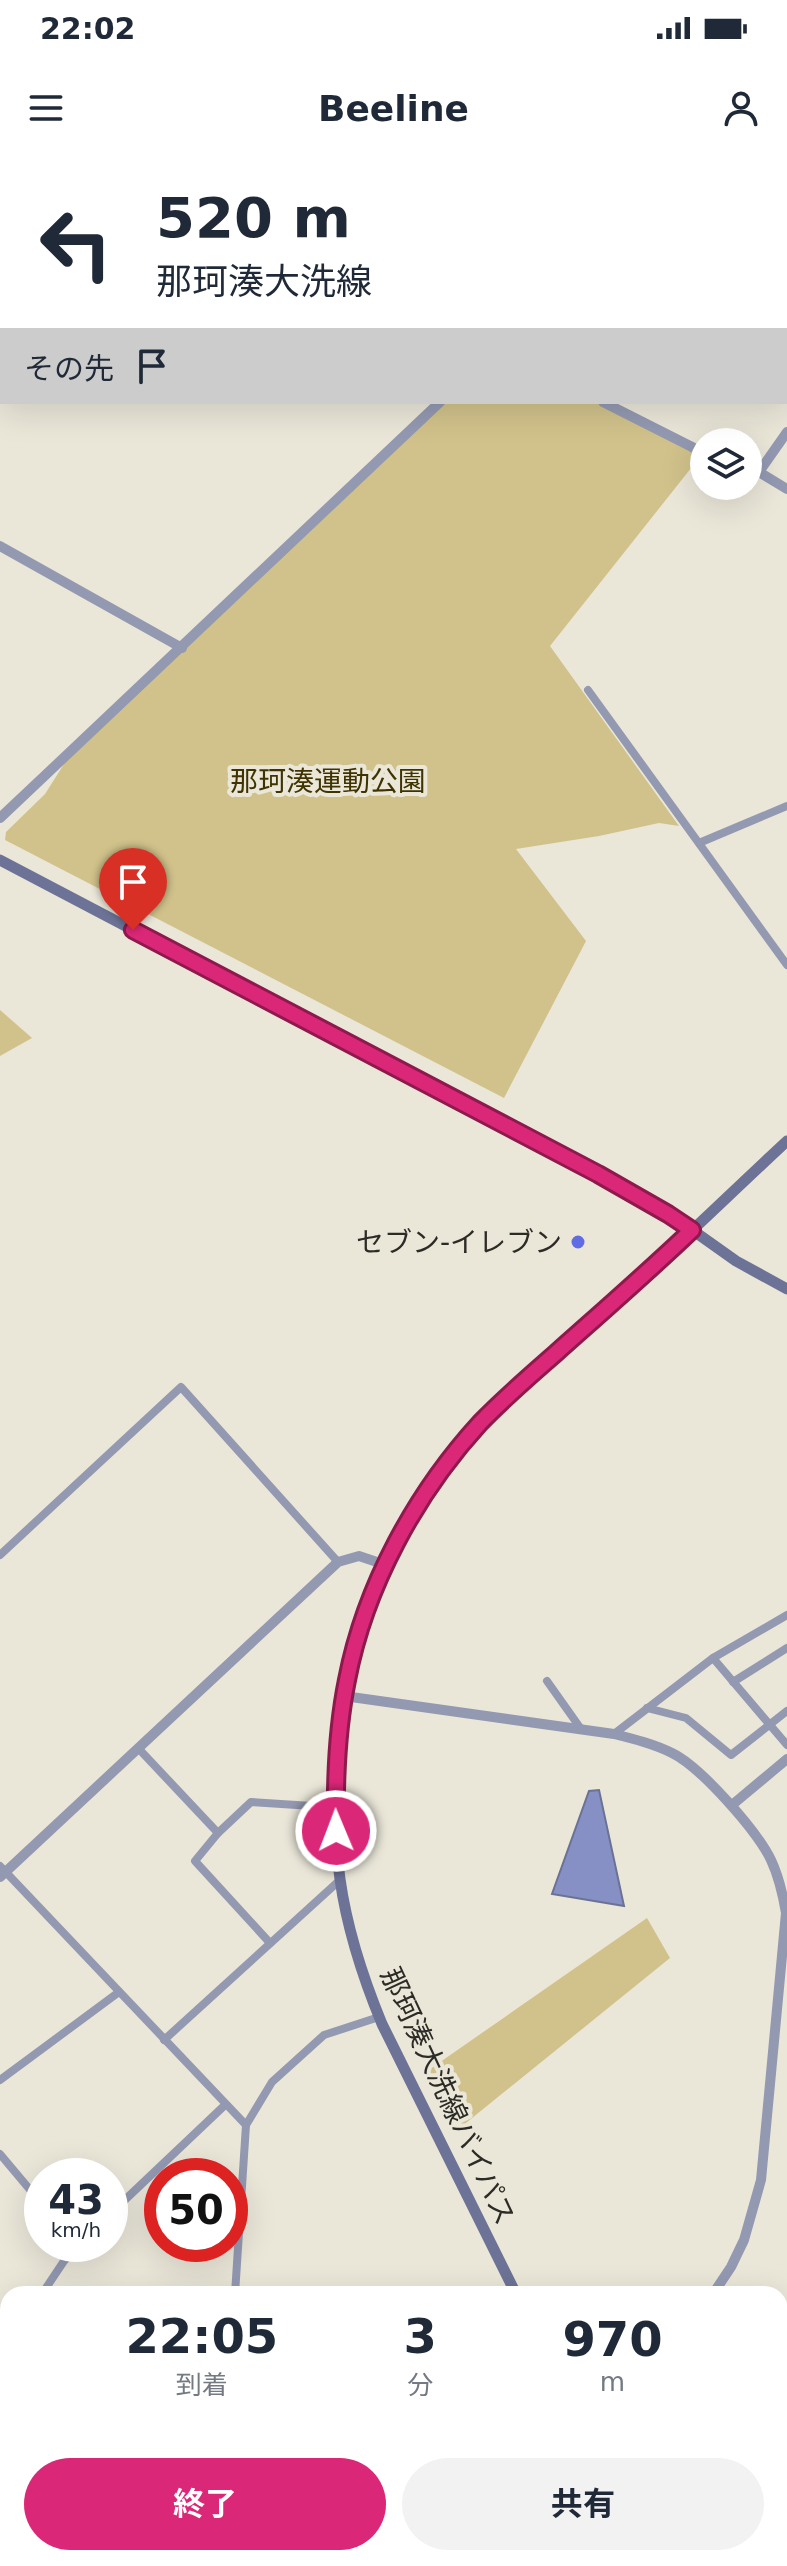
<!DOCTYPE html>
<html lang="ja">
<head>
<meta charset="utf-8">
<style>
	body { margin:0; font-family:"DejaVu Sans","Noto Sans JP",sans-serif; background:#f2f2f3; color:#1f2937; height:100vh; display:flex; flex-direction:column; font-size:30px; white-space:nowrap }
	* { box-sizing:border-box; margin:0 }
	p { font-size:26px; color:#747a83 }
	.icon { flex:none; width:44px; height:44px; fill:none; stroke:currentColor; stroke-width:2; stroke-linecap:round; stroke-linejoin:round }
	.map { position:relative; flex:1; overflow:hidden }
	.details { position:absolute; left:0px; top:2126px; width:788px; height:280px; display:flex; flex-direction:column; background:#fff; border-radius:24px 24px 0 0; box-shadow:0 8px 32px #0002 }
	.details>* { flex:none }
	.top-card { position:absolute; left:0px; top:0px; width:788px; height:244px; box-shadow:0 8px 32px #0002; background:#fff; color:#1f2937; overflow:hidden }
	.buttons { position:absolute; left:690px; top:268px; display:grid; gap:16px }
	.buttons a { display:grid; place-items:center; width:72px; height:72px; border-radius:50%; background:#fff; box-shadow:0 8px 32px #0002; font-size:40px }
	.speed { position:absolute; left:24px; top:1998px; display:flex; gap:16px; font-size:40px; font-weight:700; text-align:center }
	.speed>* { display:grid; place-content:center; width:104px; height:104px; border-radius:50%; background:#fff; box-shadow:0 8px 32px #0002; line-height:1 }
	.speed small { font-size:20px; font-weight:400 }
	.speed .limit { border:12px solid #d22; background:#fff; color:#111 }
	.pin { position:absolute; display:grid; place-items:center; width:68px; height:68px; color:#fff; margin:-82px -34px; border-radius:50% 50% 50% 0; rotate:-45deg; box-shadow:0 0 8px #0007 }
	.pin .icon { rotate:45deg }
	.me { position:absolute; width:88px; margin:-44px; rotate:359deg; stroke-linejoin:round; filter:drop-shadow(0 0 6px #0008) }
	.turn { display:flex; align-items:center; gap:28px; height:168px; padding:0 24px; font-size:36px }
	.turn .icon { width:104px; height:104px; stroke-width:2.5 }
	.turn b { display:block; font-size:56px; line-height:68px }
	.then { display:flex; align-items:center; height:76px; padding:0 24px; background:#0003; gap:16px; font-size:30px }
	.eta { display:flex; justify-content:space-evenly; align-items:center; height:136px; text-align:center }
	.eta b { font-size:48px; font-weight:700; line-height:56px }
	.primary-button { display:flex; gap:16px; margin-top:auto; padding:16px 24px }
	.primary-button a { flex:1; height:92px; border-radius:48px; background:#db2777; color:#fff; font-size:32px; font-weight:700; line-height:92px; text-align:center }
	.primary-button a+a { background:#f2f2f3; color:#1f2937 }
	.status { display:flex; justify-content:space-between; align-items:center; height:56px; padding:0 40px; background:#fff; direction:ltr }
	.status svg { height:22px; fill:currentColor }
	header { display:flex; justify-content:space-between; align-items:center; height:104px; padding:0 24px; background:#fff; font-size:36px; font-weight:700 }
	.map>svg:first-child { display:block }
</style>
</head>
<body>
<div class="status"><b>22:02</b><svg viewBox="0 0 49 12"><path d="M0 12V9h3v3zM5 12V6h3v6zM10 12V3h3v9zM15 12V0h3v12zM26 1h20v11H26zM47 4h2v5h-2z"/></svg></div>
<header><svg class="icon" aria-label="menu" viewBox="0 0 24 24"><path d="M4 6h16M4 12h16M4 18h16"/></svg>Beeline<svg class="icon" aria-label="person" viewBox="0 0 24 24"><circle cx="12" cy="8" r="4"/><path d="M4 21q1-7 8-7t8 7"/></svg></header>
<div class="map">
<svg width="787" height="2406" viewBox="0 0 787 2406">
	<rect width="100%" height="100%" fill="#eae7d9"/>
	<g fill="#d1c28b">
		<path d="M 440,242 L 603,242 L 703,293 L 550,486 L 679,666 L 659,663 L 599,676 L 516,689 L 586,781 L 504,938 L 5,680 L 6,672 L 45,634 L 71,593 Z"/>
		<path d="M 0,850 L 32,878 L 0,896 Z"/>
		<path d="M 647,1758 L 670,1798 L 456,1971 L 423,1914 Z"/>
		<path d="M 35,2398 L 150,2398 L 146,2406 L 28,2406 Z"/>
		<path d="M 288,2398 L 353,2398 L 377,2406 L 274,2406 Z"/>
	</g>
	<g fill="#8690c5" stroke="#6b7295" stroke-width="2">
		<path d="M 599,1630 L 624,1746 L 552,1734 L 589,1631 Z"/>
		<path d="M 368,2398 L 504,2398 L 496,2406 L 384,2406 Z"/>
	</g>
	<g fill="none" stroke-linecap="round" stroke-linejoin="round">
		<g stroke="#9399b1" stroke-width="8">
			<path d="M 588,530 L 787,805"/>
			<path d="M 699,683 L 787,646"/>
			<path d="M 0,1395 L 181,1227 L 338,1402"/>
			<path d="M 713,1498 L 787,1585"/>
			<path d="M 547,1521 L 581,1569"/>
			<path d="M 733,1522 L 787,1488"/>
			<path d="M 647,1548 L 686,1558 L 731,1595 L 787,1551"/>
			<path d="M 614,1574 L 713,1498 L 787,1455"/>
			<path d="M 138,1588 L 218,1673 L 195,1701 L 270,1783"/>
			<path d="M 218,1673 L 251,1642 L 312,1646"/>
			<path d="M 0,1706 L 246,1965 L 235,2134"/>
			<path d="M 164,1880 L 340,1720"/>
			<path d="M 0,1920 L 119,1832"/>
			<path d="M 246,1965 L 272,1922 L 324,1875 L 379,1857"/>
			<path d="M 0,1994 L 42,2044"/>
			<path d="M 110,2054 L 225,1945"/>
			<path d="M 42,2134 L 64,2101 L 79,2084"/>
			<path d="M 3,2264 L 8,2250"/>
			<path d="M 780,2291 L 787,2285"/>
			<path d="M 235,2400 L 255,2399 L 261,2406"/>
			<path d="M 150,2406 L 154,2398"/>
			<path d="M 618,2406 L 633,2398"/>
		</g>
		<g stroke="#9399b1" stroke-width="10">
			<path d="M 316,0 L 318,2"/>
			<path d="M 223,2 L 225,0"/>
			<path d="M 0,221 L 2,219"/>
			<path d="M 603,242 L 704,293"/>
			<path d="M 748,308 L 759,312 L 787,329"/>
			<path d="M 759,312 L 787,272"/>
			<path d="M 0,386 L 182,488"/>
			<path d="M 0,658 L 440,242"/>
			<path d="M 344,1536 L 614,1574 C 634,1579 654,1584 672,1593 C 701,1607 757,1671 771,1700 C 779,1717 783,1735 786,1753 L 761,2020 L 744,2080 L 731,2107 L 713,2134"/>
			<path d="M 732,1645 L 787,1599"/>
			<path d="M 0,1717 L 338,1402 L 359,1396 L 386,1405"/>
			<path d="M 0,2264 L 8,2264"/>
			<path d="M 234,2398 L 237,2406"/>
		</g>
		<g stroke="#6c7396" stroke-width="11">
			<path d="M 0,700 L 598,1014 L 674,1057 L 736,1101 L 787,1129"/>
			<path d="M 516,2134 L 382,1864 C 363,1818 347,1769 340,1719 C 317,1556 369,1387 479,1264 C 522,1217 575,1176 623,1134 C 679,1084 732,1032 787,981"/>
			<path d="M 650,2398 L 654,2406"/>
		</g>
	</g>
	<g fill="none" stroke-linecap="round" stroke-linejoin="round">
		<defs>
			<path id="route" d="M 133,770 L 598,1014 L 668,1054 L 692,1070 C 648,1112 602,1152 556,1193 C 531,1215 504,1238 480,1263 C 416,1333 365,1426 347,1520 C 337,1569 335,1621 336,1671"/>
		</defs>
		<use href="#route" stroke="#8e194d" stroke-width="20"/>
		<use href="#route" stroke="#db2777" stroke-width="14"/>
	</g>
	<circle fill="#616ce4" stroke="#eae7d9" stroke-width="3" cx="578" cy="1082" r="8"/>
	<g text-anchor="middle" stroke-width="8" stroke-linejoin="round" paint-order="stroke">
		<g font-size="28" fill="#3f3301" stroke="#eae7d9">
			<text x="328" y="631">那珂湊運動公園</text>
		</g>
		<g font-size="28" fill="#2c2b26" stroke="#eae7d9" text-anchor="end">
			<text x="562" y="1092">セブン-イレブン</text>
		</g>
		<g font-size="28" fill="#2c2b26" stroke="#eae7d9">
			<text transform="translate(448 1936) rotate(65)" y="10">那珂湊大洗線バイパス</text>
		</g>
	</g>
</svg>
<div class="buttons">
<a><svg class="icon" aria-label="layers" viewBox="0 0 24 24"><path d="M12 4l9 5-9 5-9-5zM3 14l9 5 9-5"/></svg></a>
</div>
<div class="speed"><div>43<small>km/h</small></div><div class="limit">50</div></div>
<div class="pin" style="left:133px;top:770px;background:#d93025"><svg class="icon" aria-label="arrive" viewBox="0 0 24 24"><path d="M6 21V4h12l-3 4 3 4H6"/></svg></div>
<svg class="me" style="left:336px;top:1671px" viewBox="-20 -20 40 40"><circle r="17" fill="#db2777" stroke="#fff" stroke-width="3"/><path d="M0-11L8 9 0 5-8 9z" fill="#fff"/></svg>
<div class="top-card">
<div class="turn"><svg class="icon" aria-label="left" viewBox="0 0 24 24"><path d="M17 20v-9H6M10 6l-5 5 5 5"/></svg><div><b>520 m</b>那珂湊大洗線</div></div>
<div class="then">その先<svg class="icon" aria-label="arrive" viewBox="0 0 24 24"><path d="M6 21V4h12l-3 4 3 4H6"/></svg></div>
</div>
<section class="details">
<div class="eta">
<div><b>22:05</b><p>到着</p></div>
<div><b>3</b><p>分</p></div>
<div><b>970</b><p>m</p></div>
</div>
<div class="primary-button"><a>終了</a><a>共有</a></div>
</section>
</div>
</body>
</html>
